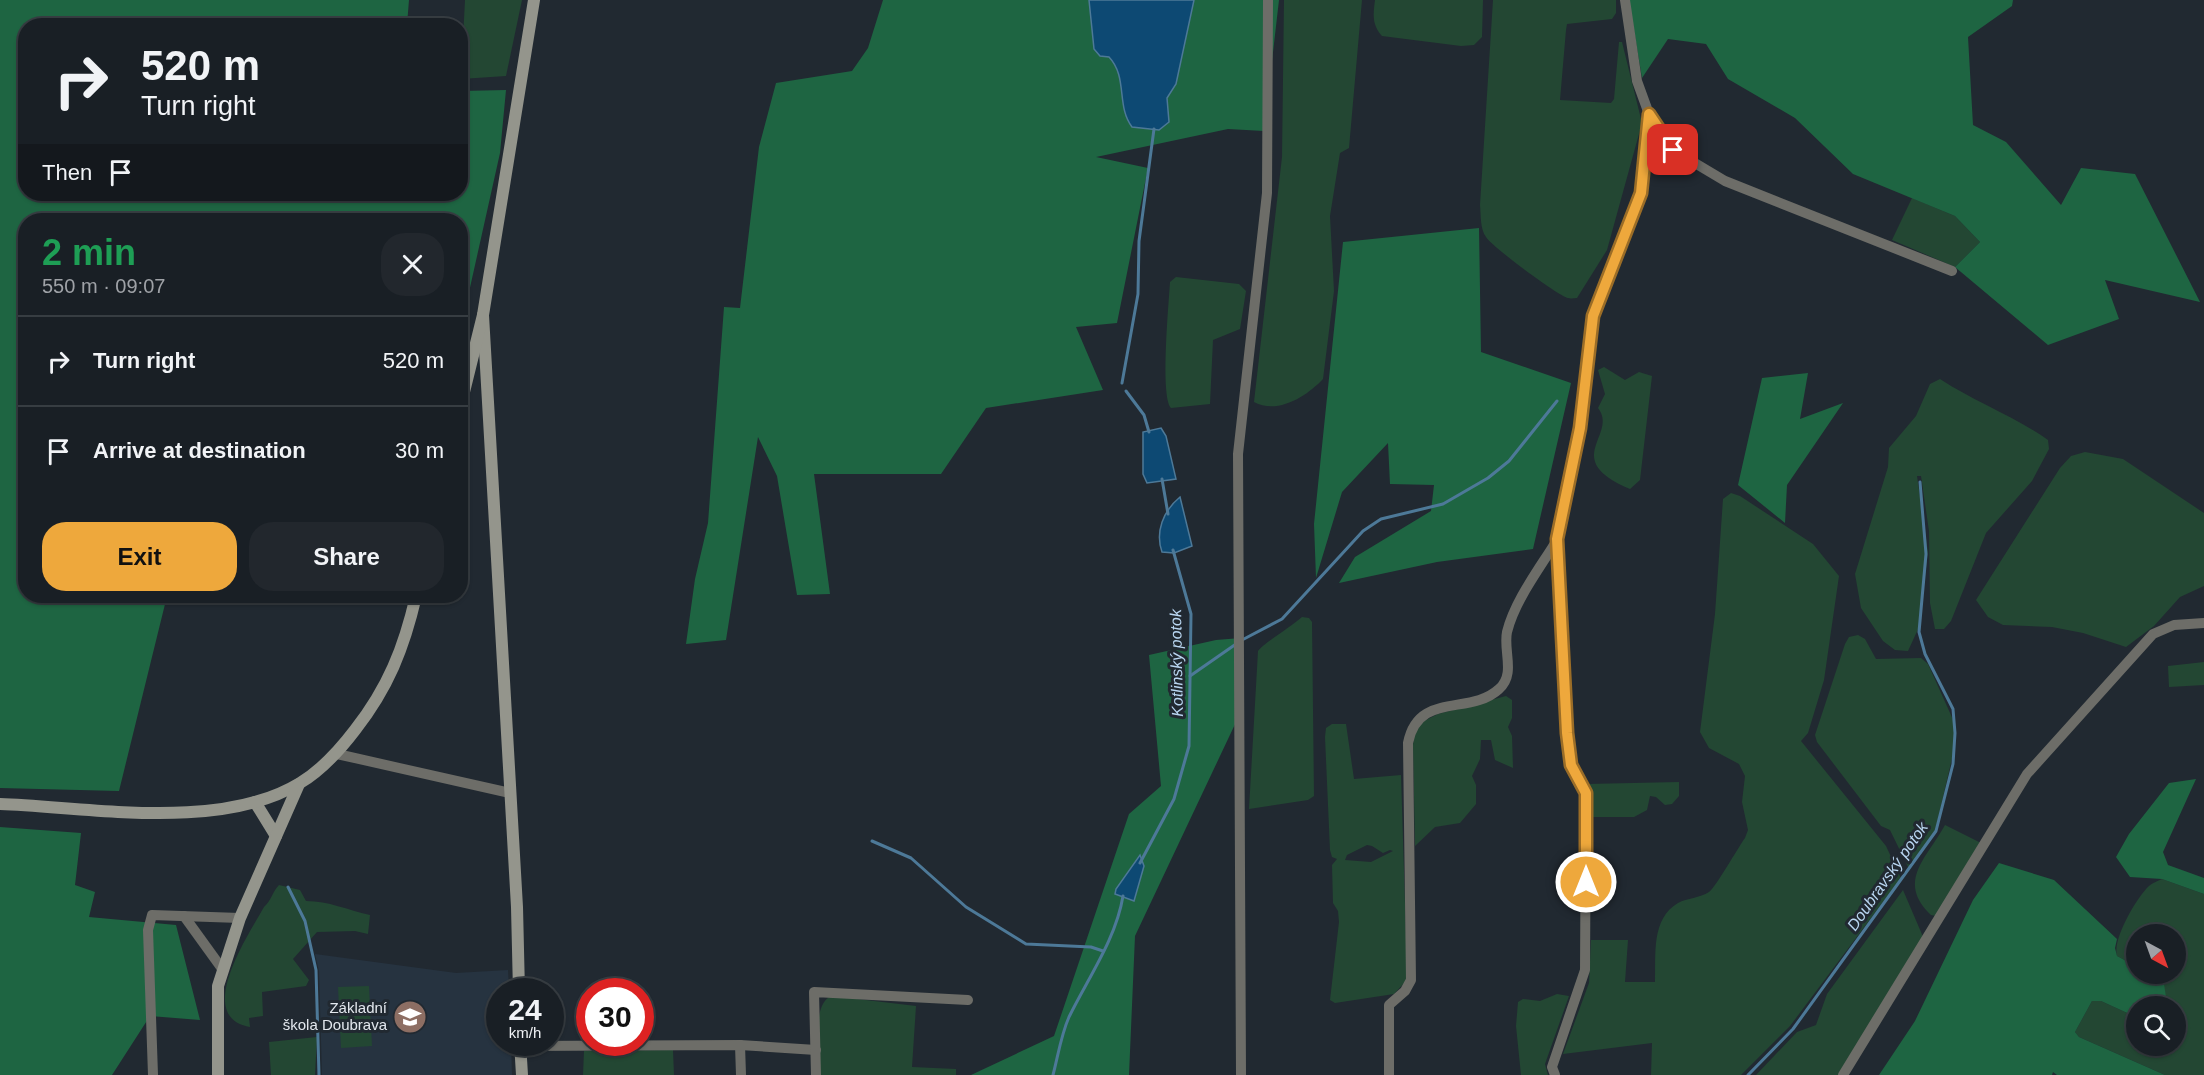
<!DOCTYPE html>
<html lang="en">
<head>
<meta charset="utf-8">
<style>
	body { margin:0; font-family:Arial,sans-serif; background:#22272d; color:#f1f3f6; height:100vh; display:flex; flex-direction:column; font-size:22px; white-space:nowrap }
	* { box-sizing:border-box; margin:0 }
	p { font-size:20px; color:#9fa2a7 }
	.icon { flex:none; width:33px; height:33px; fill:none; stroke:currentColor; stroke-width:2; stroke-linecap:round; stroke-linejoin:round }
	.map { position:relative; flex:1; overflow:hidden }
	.details { position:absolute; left:18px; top:213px; width:450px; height:390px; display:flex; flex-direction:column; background:#191f25; border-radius:24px; box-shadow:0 2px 4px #0004,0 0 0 2px #373d42 }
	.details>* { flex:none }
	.hud { position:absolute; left:18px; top:18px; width:450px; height:183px; border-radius:24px; box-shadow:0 2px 4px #0004,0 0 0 2px #373d42; background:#191f25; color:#f1f3f6; overflow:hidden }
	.needle { width:39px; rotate:139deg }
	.tools { position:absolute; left:2126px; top:924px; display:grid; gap:12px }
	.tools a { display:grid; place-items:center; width:60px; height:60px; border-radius:50%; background:#191f25; box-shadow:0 2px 4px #0004,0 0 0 2px #373d42; font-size:30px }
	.speed { position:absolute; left:486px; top:978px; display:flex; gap:12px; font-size:30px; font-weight:700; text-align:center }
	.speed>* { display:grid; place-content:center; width:78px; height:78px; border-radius:50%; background:#191f25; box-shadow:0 2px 4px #0004,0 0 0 2px #373d42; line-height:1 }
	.speed small { font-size:15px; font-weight:400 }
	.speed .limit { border:9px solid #d22; background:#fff; color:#111 }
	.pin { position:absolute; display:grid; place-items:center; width:51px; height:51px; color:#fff; margin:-26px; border-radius:12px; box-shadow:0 3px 9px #0006 }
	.me { position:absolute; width:66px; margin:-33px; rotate:0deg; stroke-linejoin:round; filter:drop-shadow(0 0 4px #0008) }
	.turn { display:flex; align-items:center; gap:21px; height:126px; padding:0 24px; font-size:27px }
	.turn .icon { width:78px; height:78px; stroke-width:2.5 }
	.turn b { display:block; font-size:42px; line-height:51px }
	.then { display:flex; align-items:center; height:57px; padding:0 24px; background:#0003; gap:12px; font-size:22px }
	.round { display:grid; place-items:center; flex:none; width:63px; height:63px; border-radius:24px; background:#22272d }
	.headline { display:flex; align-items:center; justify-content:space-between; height:102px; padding:0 24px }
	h1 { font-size:36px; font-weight:600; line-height:45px; color:#1e9e55 }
	.cta { display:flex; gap:12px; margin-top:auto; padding:12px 24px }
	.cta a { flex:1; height:69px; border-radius:24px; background:#eea83c; color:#111; font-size:24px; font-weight:600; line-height:69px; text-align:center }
	.cta a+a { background:#22272d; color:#f1f3f6 }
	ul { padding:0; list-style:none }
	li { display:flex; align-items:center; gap:18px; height:90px; padding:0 24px; border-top:2px solid #373d42 }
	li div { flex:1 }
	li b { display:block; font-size:22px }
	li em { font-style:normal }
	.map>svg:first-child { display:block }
</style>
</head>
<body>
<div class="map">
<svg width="2204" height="1075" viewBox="0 0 2204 1075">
	<rect width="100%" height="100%" fill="#212931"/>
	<path fill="#263340" d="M 315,954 L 456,973 L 508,970 L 509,991 L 500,992 L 500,1042 L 511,1043 L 512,1075 L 322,1075 L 319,971 Z"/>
	<g fill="#234733" fill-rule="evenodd">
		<path d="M 465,0 L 522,0 L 506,76 L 461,79 Z"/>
		<path d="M 1284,0 L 1362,0 L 1349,148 L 1340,153 L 1330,216 L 1334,291 L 1323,379 C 1307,396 1278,415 1254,402 L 1282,157 Z"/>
		<path d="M 1375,0 L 1483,0 L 1482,37 L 1474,45 L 1461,46 L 1382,36 C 1372,25 1373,15 1375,0 Z"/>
		<path d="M 1493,0 L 1616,0 L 1616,13 L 1612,19 L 1567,24 L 1566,30 L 1560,100 L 1611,103 L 1614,99 L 1619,42 L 1622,42 L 1642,123 L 1607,250 L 1577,298 C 1574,298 1571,299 1568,298 C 1558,296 1491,246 1486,237 C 1480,229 1481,215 1480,205 Z"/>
		<path d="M 1912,198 L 1955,216 L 1980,242 L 1955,267 L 1892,240 Z"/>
		<path d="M 1176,277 L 1239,284 L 1246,291 L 1240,329 L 1213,340 L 1210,404 L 1171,408 C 1160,395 1169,302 1170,282 Z"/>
		<path d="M 1604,367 L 1625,380 L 1639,372 L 1652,376 L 1640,480 L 1630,489 C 1559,459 1619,435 1598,408 L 1605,394 L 1598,370 Z"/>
		<path d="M 1940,379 C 1975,402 2014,416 2048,440 L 2049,449 L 2032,481 L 1986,533 L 1951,621 L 1944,629 L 1935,629 L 1930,603 L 1929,531 L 1921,476 L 1917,476 L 1928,552 L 1919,627 L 1908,651 L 1895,650 L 1883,641 L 1861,608 L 1855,574 L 1888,467 L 1889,448 L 1916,416 L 1930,384 Z"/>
		<path d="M 2085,452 L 2123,459 L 2204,513 L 2204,586 L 2180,597 L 2154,626 L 2126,647 L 2083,633 L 2052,627 L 2003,625 L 1988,617 L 1976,600 L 2060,468 L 2071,456 Z"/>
		<path d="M 1731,493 L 1740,496 L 1813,544 L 1839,576 L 1824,680 L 1808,733 L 1801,741 L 1886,846 L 1901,878 L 1790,1026 L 1741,1075 L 1651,1075 L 1652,1043 L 1563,1054 L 1589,983 L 1591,940 L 1628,940 L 1625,982 L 1655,982 C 1656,954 1651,919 1678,903 C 1687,898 1700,898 1709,892 C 1716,887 1737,849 1745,838 L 1748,830 L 1742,802 L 1745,776 L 1739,764 L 1709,748 L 1700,732 L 1715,614 L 1723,499 Z"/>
		<path d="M 1302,617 L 1309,618 L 1312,622 L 1314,796 L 1308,800 L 1249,809 L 1258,651 C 1264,643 1291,627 1302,617 Z"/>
		<path d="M 1858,635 L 1865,639 L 1876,659 L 1921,658 L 1928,664 L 1955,724 L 1953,754 L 1935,832 L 1909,869 L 1890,830 L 1881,826 L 1817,742 L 1815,735 L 1845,644 L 1849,637 Z"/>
		<path d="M 2204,662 L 2204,685 L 2169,687 L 2168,666 Z"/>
		<path d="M 1506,696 L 1512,700 L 1512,718 L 1508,727 L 1512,736 L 1513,768 L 1495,760 L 1491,740 L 1481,740 L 1480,759 L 1472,776 L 1476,785 L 1476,804 L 1460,823 L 1435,827 L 1415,846 L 1413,745 L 1415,731 L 1422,722 L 1438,714 Z"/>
		<path d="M 1332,724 L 1346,724 L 1354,779 L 1401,775 L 1407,969 L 1406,981 L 1394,994 L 1335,1003 L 1330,1000 L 1339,922 L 1338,911 L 1333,903 L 1332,865 L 1337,859 L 1332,857 L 1330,850 L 1325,737 L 1326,728 ZM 1367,845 L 1372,846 L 1383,853 L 1390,850 L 1393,851 L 1371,862 L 1345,860 L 1347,855 Z"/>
		<path d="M 1679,782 L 1679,796 L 1672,804 L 1665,805 L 1656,797 L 1650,796 L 1647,810 L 1634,817 L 1591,817 L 1587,784 Z"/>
		<path d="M 1945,825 L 1981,843 L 1936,916 L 1931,915 C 1896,881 1927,858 1945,825 Z"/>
		<path d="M 2162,879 L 2204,894 L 2204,1075 L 2165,1075 L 2079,1037 L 2075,1032 L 2092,1001 L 2101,1001 L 2136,1017 L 2136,1046 L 2175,1046 L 2175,1006 L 2162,1006 L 2166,997 L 2154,976 L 2149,974 L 2175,974 L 2175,934 L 2136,934 L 2136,966 L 2117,956 C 2112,940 2136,898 2149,886 C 2152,883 2158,881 2162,879 Z"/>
		<path d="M 279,885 L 300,890 L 306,901 C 329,901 347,910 370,915 L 368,934 L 355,931 L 317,932 L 293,959 L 309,980 L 306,986 L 262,992 L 263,1016 L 249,1018 L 250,1027 C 193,1017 249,934 264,907 C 272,900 272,892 279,885 Z"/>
		<path d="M 1903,890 L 1924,939 L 1839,1075 L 1756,1075 L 1797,1032 L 1816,1025 L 1827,994 Z"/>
		<path d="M 369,986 L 372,1046 L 341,1048 L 338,987 Z"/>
		<path d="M 1557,994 L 1569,996 L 1545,1064 L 1548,1075 L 1521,1075 L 1516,1026 L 1518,1002 L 1523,999 L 1540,1001 Z"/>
		<path d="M 832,996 L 916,1006 L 912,1067 L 956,1069 L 956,1075 L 819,1075 C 819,1056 811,1002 832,996 Z"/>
		<path d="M 317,1037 L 315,1075 L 271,1075 L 269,1042 Z"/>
		<path d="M 673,1050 L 674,1075 L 583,1075 L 584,1051 Z"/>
	</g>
	<g fill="#1e6542">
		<path d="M 0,0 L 409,0 L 407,25 L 26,26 L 26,194 L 460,194 L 461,91 L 506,90 L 500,153 L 465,310 L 461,311 L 460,220 L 26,220 L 26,596 L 167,596 L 119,791 L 0,788 Z"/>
		<path d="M 883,0 L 1279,0 L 1264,131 L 1228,129 L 1096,157 L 1148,168 L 1117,323 L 1076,327 L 1103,390 L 986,408 L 941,474 L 814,474 L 830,594 L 797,595 L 777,476 L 758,437 L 726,640 L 686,644 L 695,579 L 708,523 L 724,307 L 740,308 L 759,147 L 776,83 L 852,71 L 868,48 Z"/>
		<path d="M 1629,0 L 2013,0 L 2012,6 L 1968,37 L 1973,125 L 2006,142 L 2061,205 L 2081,168 L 2135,174 L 2200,302 L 2105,280 L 2119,319 L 2048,345 L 1955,267 L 1980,242 L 1955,216 L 1853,174 L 1795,118 L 1728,79 L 1706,44 L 1668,39 L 1642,78 Z"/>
		<path d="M 1479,228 L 1481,352 L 1571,383 L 1533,549 L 1437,562 L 1339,583 L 1355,557 L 1431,511 L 1434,485 L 1390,484 L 1388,443 L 1342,492 L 1316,578 L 1314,524 L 1343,242 Z"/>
		<path d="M 1808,373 L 1800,419 L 1843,403 L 1787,485 L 1785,523 L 1738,485 L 1762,378 Z"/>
		<path d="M 1241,638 L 1237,720 L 1135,936 L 1129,1075 L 971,1075 L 1054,1036 L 1129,814 L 1161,786 L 1149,655 L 1216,640 Z"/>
		<path d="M 2196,779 L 2163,852 L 2168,865 L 2204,878 L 2204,894 L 2162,879 L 2130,877 L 2116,857 L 2129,834 L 2169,783 Z"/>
		<path d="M 0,827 L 81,833 L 75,885 L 95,892 L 89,917 L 176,925 L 200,1020 L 150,1016 L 112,1075 L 0,1075 Z"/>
		<path d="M 1999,863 L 2054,880 L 2117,939 L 2115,948 L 2117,956 L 2136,966 L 2136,974 L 2149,974 L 2164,984 L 2166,997 L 2162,1006 L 2136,1006 L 2136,1017 L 2101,1001 L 2092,1001 L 2075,1032 L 2079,1037 L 2165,1075 L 2057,1075 L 2053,1072 L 2052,1075 L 1879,1075 L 1915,1021 L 1973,900 Z"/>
	</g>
	<g fill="#0d4973" stroke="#4d7998" stroke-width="1.5">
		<path d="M 1089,0 L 1194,0 L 1176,84 L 1167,98 L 1169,122 L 1159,130 L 1132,127 C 1116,106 1128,77 1109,57 L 1100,56 L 1094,49 Z"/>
		<path d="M 1161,428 L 1166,436 L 1176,479 L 1147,483 L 1143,474 L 1143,432 Z"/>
		<path d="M 1180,497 L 1192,546 L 1174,553 L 1162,552 C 1155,532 1163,511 1180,497 Z"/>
		<path d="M 1140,855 L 1144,866 L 1134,901 L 1115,894 L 1116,889 Z"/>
	</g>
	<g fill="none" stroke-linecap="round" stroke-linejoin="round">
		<g stroke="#4d7998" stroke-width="3">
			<path d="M 1122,383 L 1138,294 L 1139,241 L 1154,129"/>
			<path d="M 1126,391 L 1144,415 L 1149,432"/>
			<path d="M 1162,479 L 1168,514"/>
			<path d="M 1242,640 L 1282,619 L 1363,531 L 1381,519 L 1443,504 L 1488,478 L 1509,461 L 1557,401"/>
			<path d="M 1190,676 L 1236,644"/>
			<path d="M 872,841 L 911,858 L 966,907 L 1026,944 L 1091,947 L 1103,951"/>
			<path d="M 1140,863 L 1174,799 L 1189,746 L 1191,614 L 1173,550"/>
			<path d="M 288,887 L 305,921 L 316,970 L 319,1075"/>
			<path d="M 1053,1075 C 1058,1056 1061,1035 1069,1017 C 1088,978 1116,939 1123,896"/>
			<path d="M 1748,1075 L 1793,1029 L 1936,831 L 1953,764 L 1955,733 L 1953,709 L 1925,654 L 1919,632 L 1926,554 L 1920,482"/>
		</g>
		<g stroke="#6d6d68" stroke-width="10">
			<path d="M 1625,0 L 1637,81 L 1649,114 L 1673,150 L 1725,181 L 1952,271"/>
			<path d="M 337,754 L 510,793"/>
			<path d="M 184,916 L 223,970"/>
			<path d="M 740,1045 L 741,1075"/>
			<path d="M 521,1046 L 740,1045 L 816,1050"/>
			<path d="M 153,1075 L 148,930 L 152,915 L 240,918"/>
			<path d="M 816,1075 L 814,992 L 968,1000"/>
			<path d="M 1241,1075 L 1238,454 L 1267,193 L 1268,0"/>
			<path d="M 1389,1075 L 1389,1005 L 1405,991 L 1411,980 L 1408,743 C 1418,691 1470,716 1499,689 C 1516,674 1503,651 1507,632 C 1515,600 1540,568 1557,540"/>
			<path d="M 1555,1075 L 1552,1067 L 1585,970 L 1586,793 L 1571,765 L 1566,717 L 1557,539 L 1580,428 L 1593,316 L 1641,193 L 1649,114"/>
			<path d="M 1843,1075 L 2027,774 L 2153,634 L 2174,625 L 2204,623"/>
		</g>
		<g stroke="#94958c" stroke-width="12">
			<path d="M 483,315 L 517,907 L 519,992"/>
			<path d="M 460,408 L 483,315 L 534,0"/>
			<path d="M 255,802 L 276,836"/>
			<path d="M 0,804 C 89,807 220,832 300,783 C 322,770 339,751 355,730 C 388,688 404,648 416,596"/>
			<path d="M 520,1042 L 522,1075"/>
			<path d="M 218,1075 L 218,986 L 240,918 L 299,784"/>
		</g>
	</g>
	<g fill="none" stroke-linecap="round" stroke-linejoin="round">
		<defs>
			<path id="route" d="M 1586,882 L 1586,793 L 1571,765 L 1567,733 L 1557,539 L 1580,428 L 1593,316 L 1641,193 L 1649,114 L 1673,150"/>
		</defs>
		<use href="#route" stroke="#9b6d27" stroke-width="15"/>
		<use href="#route" stroke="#eea83c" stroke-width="10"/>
	</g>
	<defs>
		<symbol id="school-disc" viewBox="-11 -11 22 22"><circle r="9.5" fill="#8d6e63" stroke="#212931"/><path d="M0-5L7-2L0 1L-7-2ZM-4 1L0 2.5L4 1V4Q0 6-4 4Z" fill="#fff"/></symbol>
	</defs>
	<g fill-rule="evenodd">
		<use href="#school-disc" x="391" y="998" width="38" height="38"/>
	</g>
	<g text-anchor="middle" stroke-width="6" stroke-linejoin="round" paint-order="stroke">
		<g font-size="15" fill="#e3e8ee" stroke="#212931" text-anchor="end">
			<text x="387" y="1013">Základní<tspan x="387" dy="17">škola Doubrava</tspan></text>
		</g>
		<g font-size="16" font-style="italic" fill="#b9d6f1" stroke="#212931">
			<text transform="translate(1176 663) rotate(-91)" y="6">Kotlinský potok</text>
			<text transform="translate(1887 876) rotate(-55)" y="6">Doubravský potok</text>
		</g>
	</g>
</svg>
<div class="tools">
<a><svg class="needle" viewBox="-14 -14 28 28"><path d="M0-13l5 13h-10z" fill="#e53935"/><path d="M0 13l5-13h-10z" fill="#9fa2a7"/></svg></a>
<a><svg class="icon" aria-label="search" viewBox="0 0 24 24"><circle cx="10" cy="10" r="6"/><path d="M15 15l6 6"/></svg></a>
</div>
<div class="speed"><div>24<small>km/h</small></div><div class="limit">30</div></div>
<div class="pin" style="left:1673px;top:150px;background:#d93025"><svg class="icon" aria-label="arrive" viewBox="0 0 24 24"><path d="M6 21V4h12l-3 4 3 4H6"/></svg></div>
<svg class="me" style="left:1586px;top:882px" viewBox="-20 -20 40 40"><circle r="17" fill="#eea83c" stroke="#fff" stroke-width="3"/><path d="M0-11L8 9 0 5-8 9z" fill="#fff"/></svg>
<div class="hud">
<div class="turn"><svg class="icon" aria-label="right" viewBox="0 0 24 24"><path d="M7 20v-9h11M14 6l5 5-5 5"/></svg><div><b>520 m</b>Turn right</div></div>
<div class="then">Then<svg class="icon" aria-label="arrive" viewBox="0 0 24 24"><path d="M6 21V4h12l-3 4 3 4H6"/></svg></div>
</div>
<section class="details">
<div class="headline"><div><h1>2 min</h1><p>550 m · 09:07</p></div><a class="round"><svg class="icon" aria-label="close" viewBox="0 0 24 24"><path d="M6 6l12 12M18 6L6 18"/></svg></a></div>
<ul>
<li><svg class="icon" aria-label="right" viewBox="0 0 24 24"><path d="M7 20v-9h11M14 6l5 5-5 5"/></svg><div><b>Turn right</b></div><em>520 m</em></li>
<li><svg class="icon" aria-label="arrive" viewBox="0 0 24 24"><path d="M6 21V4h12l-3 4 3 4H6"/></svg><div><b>Arrive at destination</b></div><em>30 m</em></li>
</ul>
<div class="cta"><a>Exit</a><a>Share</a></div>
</section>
</div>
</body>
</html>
